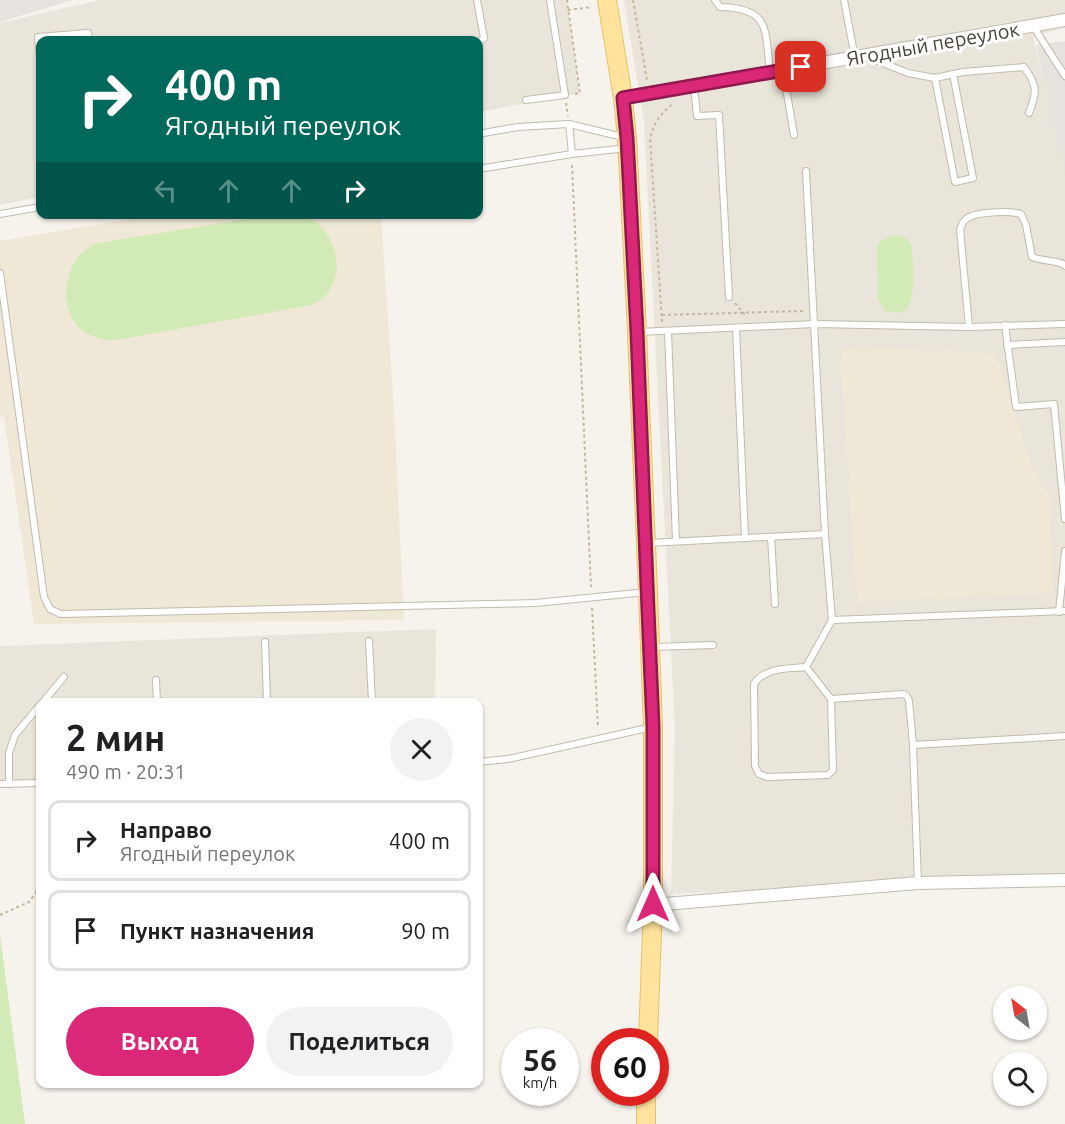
<!DOCTYPE html>
<html lang="ru">
<head>
<meta charset="utf-8">
<style>
	body { margin:0; font-family:Ubuntu,sans-serif; background:#f2f2f2; color:#202124; height:100vh; display:flex; flex-direction:column; font-size:22px; white-space:nowrap }
	* { box-sizing:border-box; margin:0 }
	p { font-size:20px; color:#757577 }
	.icon { flex:none; width:33px; height:33px; fill:none; stroke:currentColor; stroke-width:2; stroke-linecap:round; stroke-linejoin:round }
	.map { position:relative; flex:1; overflow:hidden }
	.sheet { position:absolute; left:36px; top:698px; width:447px; height:390px; display:flex; flex-direction:column; background:#fff; border-radius:12px; box-shadow:0 2px 4px #0004 }
	.sheet>* { flex:none }
	.top-card { position:absolute; left:36px; top:36px; width:447px; height:183px; border-radius:12px; box-shadow:0 2px 4px #0004; background:#00695c; color:#fff; overflow:hidden }
	.needle { width:39px; rotate:329deg }
	.tools { position:absolute; left:993px; top:986px; display:grid; gap:12px }
	.tools a { display:grid; place-items:center; width:54px; height:54px; border-radius:50%; background:#fff; box-shadow:0 2px 4px #0004; font-size:30px }
	.speed { position:absolute; left:501px; top:1028px; display:flex; gap:12px; font-size:30px; font-weight:700; text-align:center }
	.speed>* { display:grid; place-content:center; width:78px; height:78px; border-radius:50%; background:#fff; box-shadow:0 2px 4px #0004; line-height:1 }
	.speed small { font-size:15px; font-weight:400 }
	.speed .limit { border:9px solid #d22; background:#fff; color:#111 }
	.pin { position:absolute; display:grid; place-items:center; width:51px; height:51px; color:#fff; margin:-26px; border-radius:12px; box-shadow:0 3px 9px #0006 }
	.me { position:absolute; width:66px; margin:-33px; rotate:0deg; stroke-linejoin:round; filter:drop-shadow(0 0 4px #0008) }
	.turn { display:flex; align-items:center; gap:21px; height:126px; padding:0 30px; font-size:27px }
	.turn .icon { width:78px; height:78px; stroke-width:2.5 }
	.turn b { display:block; font-size:42px; line-height:51px }
	.lanes { display:flex; align-items:center; height:57px; padding:0 30px; background:#0003; justify-content:center; gap:30px; direction:ltr }
	.lanes .off { opacity:.35 }
	.round { display:grid; place-items:center; flex:none; width:63px; height:63px; border-radius:32px; background:#f2f2f2 }
	.headline { display:flex; align-items:center; justify-content:space-between; height:102px; padding:0 30px }
	h1 { font-size:36px; font-weight:600; line-height:45px }
	.button { display:flex; gap:12px; margin-top:auto; padding:12px 30px }
	.button a { flex:1; height:69px; border-radius:36px; background:#db2777; color:#fff; font-size:24px; font-weight:600; line-height:69px; text-align:center }
	.button a+a { background:#f2f2f2; color:#202124 }
	ul { padding:0; list-style:none }
	li { display:flex; align-items:center; gap:18px; height:81px; margin:0 12px 9px; padding:0 18px; border:3px solid #e0e0e0; border-radius:12px }
	li div { flex:1 }
	li b { display:block; font-size:22px }
	li em { font-style:normal }
	.map>svg:first-child { display:block }
</style>
</head>
<body>
<div class="map">
<svg width="1065" height="1124" viewBox="0 0 1065 1124">
	<rect width="100%" height="100%" fill="#f6f3ec"/>
	<g fill="#eae5da">
		<path d="M 100,0 L 567,0 L 580,93 L 479,112 L 478,40 L 40,40 L 40,197 L 0,205 L 0,23 Z"/>
		<path d="M 624,0 L 1065,0 L 1065,28 L 1033,36 L 1065,166 L 1065,877 L 671,894 L 675,729 L 644,121 Z"/>
		<path d="M 436,629 L 435,702 L 40,702 L 40,782 L 0,783 L 0,646 Z"/>
	</g>
	<g fill="#e6e2dd">
		<path d="M 0,0 L 72,0 L 0,22 Z"/>
		<path d="M 1065,41 L 1065,171 L 1036,45 Z"/>
	</g>
	<g fill="#efe8d6">
		<path d="M 155,215 L 381,215 L 394,410 L 404,620 L 34,624 L 4,417 L 0,417 L 0,241 Z"/>
		<path d="M 840,347 L 995,353 L 1031,464 L 1049,497 L 1053,593 L 857,602 Z"/>
	</g>
	<g fill="#d2eab5">
		<path d="M 291,214 C 297,215 305,215 310,218 C 333,232 345,265 330,289 C 327,296 318,301 312,305 L 110,341 C 103,339 95,337 88,334 C 60,318 61,279 79,256 C 83,251 89,247 94,244 L 272,215 Z"/>
		<path d="M 899,236 L 908,239 L 912,246 C 912,261 918,302 904,311 C 898,314 892,312 885,311 L 878,299 L 877,247 C 882,237 888,237 899,236 Z"/>
		<path d="M 0,935 L 25,1124 L 0,1124 Z"/>
	</g>
	<g fill="none" stroke-linecap="round" stroke-linejoin="round">
		<defs>
			<g id="service">
				<path d="M 477,0 L 484,38 L 478,43"/>
				<path d="M 715,0 L 720,7 C 771,8 765,30 770,72"/>
				<path d="M 844,0 L 855,58"/>
				<path d="M 1033,26 L 1065,76"/>
				<path d="M 40,57 L 38,37 L 88,33 L 89,40"/>
				<path d="M 868,57 L 908,73 L 935,78 L 963,72 L 1024,67 C 1038,86 1037,92 1029,113"/>
				<path d="M 783,70 L 794,135"/>
				<path d="M 935,78 L 955,182 L 973,178 L 953,74"/>
				<path d="M 694,86 L 697,116 L 719,115 L 729,297"/>
				<path d="M 526,100 L 565,95 L 550,0"/>
				<path d="M 569,124 L 572,154"/>
				<path d="M 478,134 L 518,127 L 569,124 L 623,137"/>
				<path d="M 478,169 L 572,154 L 627,148"/>
				<path d="M 0,214 L 40,207"/>
				<path d="M 0,273 L 44,597 L 50,609 L 61,614 L 535,603 L 647,592"/>
				<path d="M 1005,325 L 1016,407 L 1054,404 L 1065,519"/>
				<path d="M 969,327 L 960,229 C 962,226 962,222 965,220 C 973,211 1010,211 1021,214 L 1026,225 L 1032,257 C 1042,261 1053,260 1063,264 L 1065,266"/>
				<path d="M 736,328 L 745,538"/>
				<path d="M 668,331 L 676,541"/>
				<path d="M 638,332 L 815,324 L 969,327 L 1065,324"/>
				<path d="M 1007,345 L 1065,342"/>
				<path d="M 771,537 L 775,604"/>
				<path d="M 649,543 L 825,534"/>
				<path d="M 1059,612 L 1065,551"/>
				<path d="M 832,620 L 1065,611"/>
				<path d="M 369,641 L 372,702"/>
				<path d="M 265,642 L 267,702"/>
				<path d="M 653,647 L 713,645"/>
				<path d="M 806,667 L 831,699 L 833,770 L 828,775 L 767,777 L 759,774 L 755,766 L 754,684 C 765,667 787,669 806,667 L 832,620 L 825,534 L 806,171"/>
				<path d="M 156,680 L 157,702"/>
				<path d="M 831,699 L 903,694 L 907,696 L 909,701 L 913,745 L 918,883"/>
				<path d="M 43,702 L 64,677"/>
				<path d="M 913,745 L 1065,736"/>
				<path d="M 478,762 L 508,759 L 652,727"/>
				<path d="M 0,784 L 40,783"/>
				<path d="M 9,784 L 9,753 L 15,735 L 40,705"/>
			</g>
			<g id="minor">
				<path d="M 623,98 L 1065,20"/>
				<path d="M 653,905 L 918,883 L 1065,880"/>
			</g>
			<g id="primary">
				<path d="M 607,0 L 623,98 L 627,138 L 637,332 L 648,592 L 653,726 L 653,905 L 648,1041"/>
				<path d="M 646,1124 L 646,1092"/>
			</g>
		</defs>
		<use href="#service" stroke="#c2bbae" stroke-width="8"/>
		<use href="#minor" stroke="#c2bbae" stroke-width="14"/>
		<use href="#primary" stroke="#e6c16a" stroke-width="20"/>
		<g stroke="#c4b79f" stroke-width="2" stroke-dasharray="3 3" stroke-linecap="butt">
			<path d="M 567,0 L 580,93 L 575,94"/>
			<path d="M 633,0 L 647,80"/>
			<path d="M 568,10 L 592,7"/>
			<path d="M 566,103 L 568,116"/>
			<path d="M 572,165 L 591,587"/>
			<path d="M 735,303 L 747,317"/>
			<path d="M 662,315 L 803,311"/>
			<path d="M 662,322 L 650,138 C 654,122 661,113 674,103"/>
			<path d="M 592,608 L 598,728"/>
			<path d="M 0,915 L 29,902 L 40,887"/>
		</g>
		<use href="#service" stroke="#fff" stroke-width="6"/>
		<use href="#minor" stroke="#fff" stroke-width="12"/>
		<use href="#primary" stroke="#ffe39c" stroke-width="18"/>
	</g>
	<g fill="none" stroke-linecap="round" stroke-linejoin="round">
		<defs>
			<path id="route" d="M 653,904 L 653,726 L 648,610 L 637,332 L 627,138 L 623,98 L 801,67"/>
		</defs>
		<use href="#route" stroke="#8e194d" stroke-width="15"/>
		<use href="#route" stroke="#db2777" stroke-width="10"/>
	</g>
	<g text-anchor="middle" stroke-width="6" stroke-linejoin="round" paint-order="stroke">
		<g font-size="20" fill="#4b4439" stroke="#fff">
			<text transform="translate(933 44) rotate(-10)" y="7">Ягодный переулок</text>
		</g>
	</g>
</svg>
<div class="tools">
<a><svg class="needle" viewBox="-14 -14 28 28"><path d="M0-13l5 13h-10z" fill="#e53935"/><path d="M0 13l5-13h-10z" fill="#757577"/></svg></a>
<a><svg class="icon" aria-label="search" viewBox="0 0 24 24"><circle cx="10" cy="10" r="6"/><path d="M15 15l6 6"/></svg></a>
</div>
<div class="speed"><div>56<small>km/h</small></div><div class="limit">60</div></div>
<div class="pin" style="left:801px;top:67px;background:#d93025"><svg class="icon" aria-label="arrive" viewBox="0 0 24 24"><path d="M6 21V4h12l-3 4 3 4H6"/></svg></div>
<svg class="me" style="left:653px;top:904px" viewBox="-20 -20 40 40"><path d="M0-17L14 15 0 8-14 15z" fill="#db2777" stroke="#fff" stroke-width="4"/></svg>
<div class="top-card">
<div class="turn"><svg class="icon" aria-label="right" viewBox="0 0 24 24"><path d="M7 20v-9h11M14 6l5 5-5 5"/></svg><div><b>400 m</b>Ягодный переулок</div></div>
<div class="lanes"><svg class="icon off" aria-label="left" viewBox="0 0 24 24"><path d="M17 20v-9H6M10 6l-5 5 5 5"/></svg><svg class="icon off" aria-label="ahead" viewBox="0 0 24 24"><path d="M12 20V5M6 11l6-6 6 6"/></svg><svg class="icon off" aria-label="ahead" viewBox="0 0 24 24"><path d="M12 20V5M6 11l6-6 6 6"/></svg><svg class="icon" aria-label="right" viewBox="0 0 24 24"><path d="M7 20v-9h11M14 6l5 5-5 5"/></svg></div>
</div>
<section class="sheet">
<div class="headline"><div><h1>2 мин</h1><p>490 m · 20:31</p></div><a class="round"><svg class="icon" aria-label="close" viewBox="0 0 24 24"><path d="M6 6l12 12M18 6L6 18"/></svg></a></div>
<ul>
<li><svg class="icon" aria-label="right" viewBox="0 0 24 24"><path d="M7 20v-9h11M14 6l5 5-5 5"/></svg><div><b>Направо</b><p>Ягодный переулок</p></div><em>400 m</em></li>
<li><svg class="icon" aria-label="arrive" viewBox="0 0 24 24"><path d="M6 21V4h12l-3 4 3 4H6"/></svg><div><b>Пункт назначения</b></div><em>90 m</em></li>
</ul>
<div class="button"><a>Выход</a><a>Поделиться</a></div>
</section>
</div>
</body>
</html>
